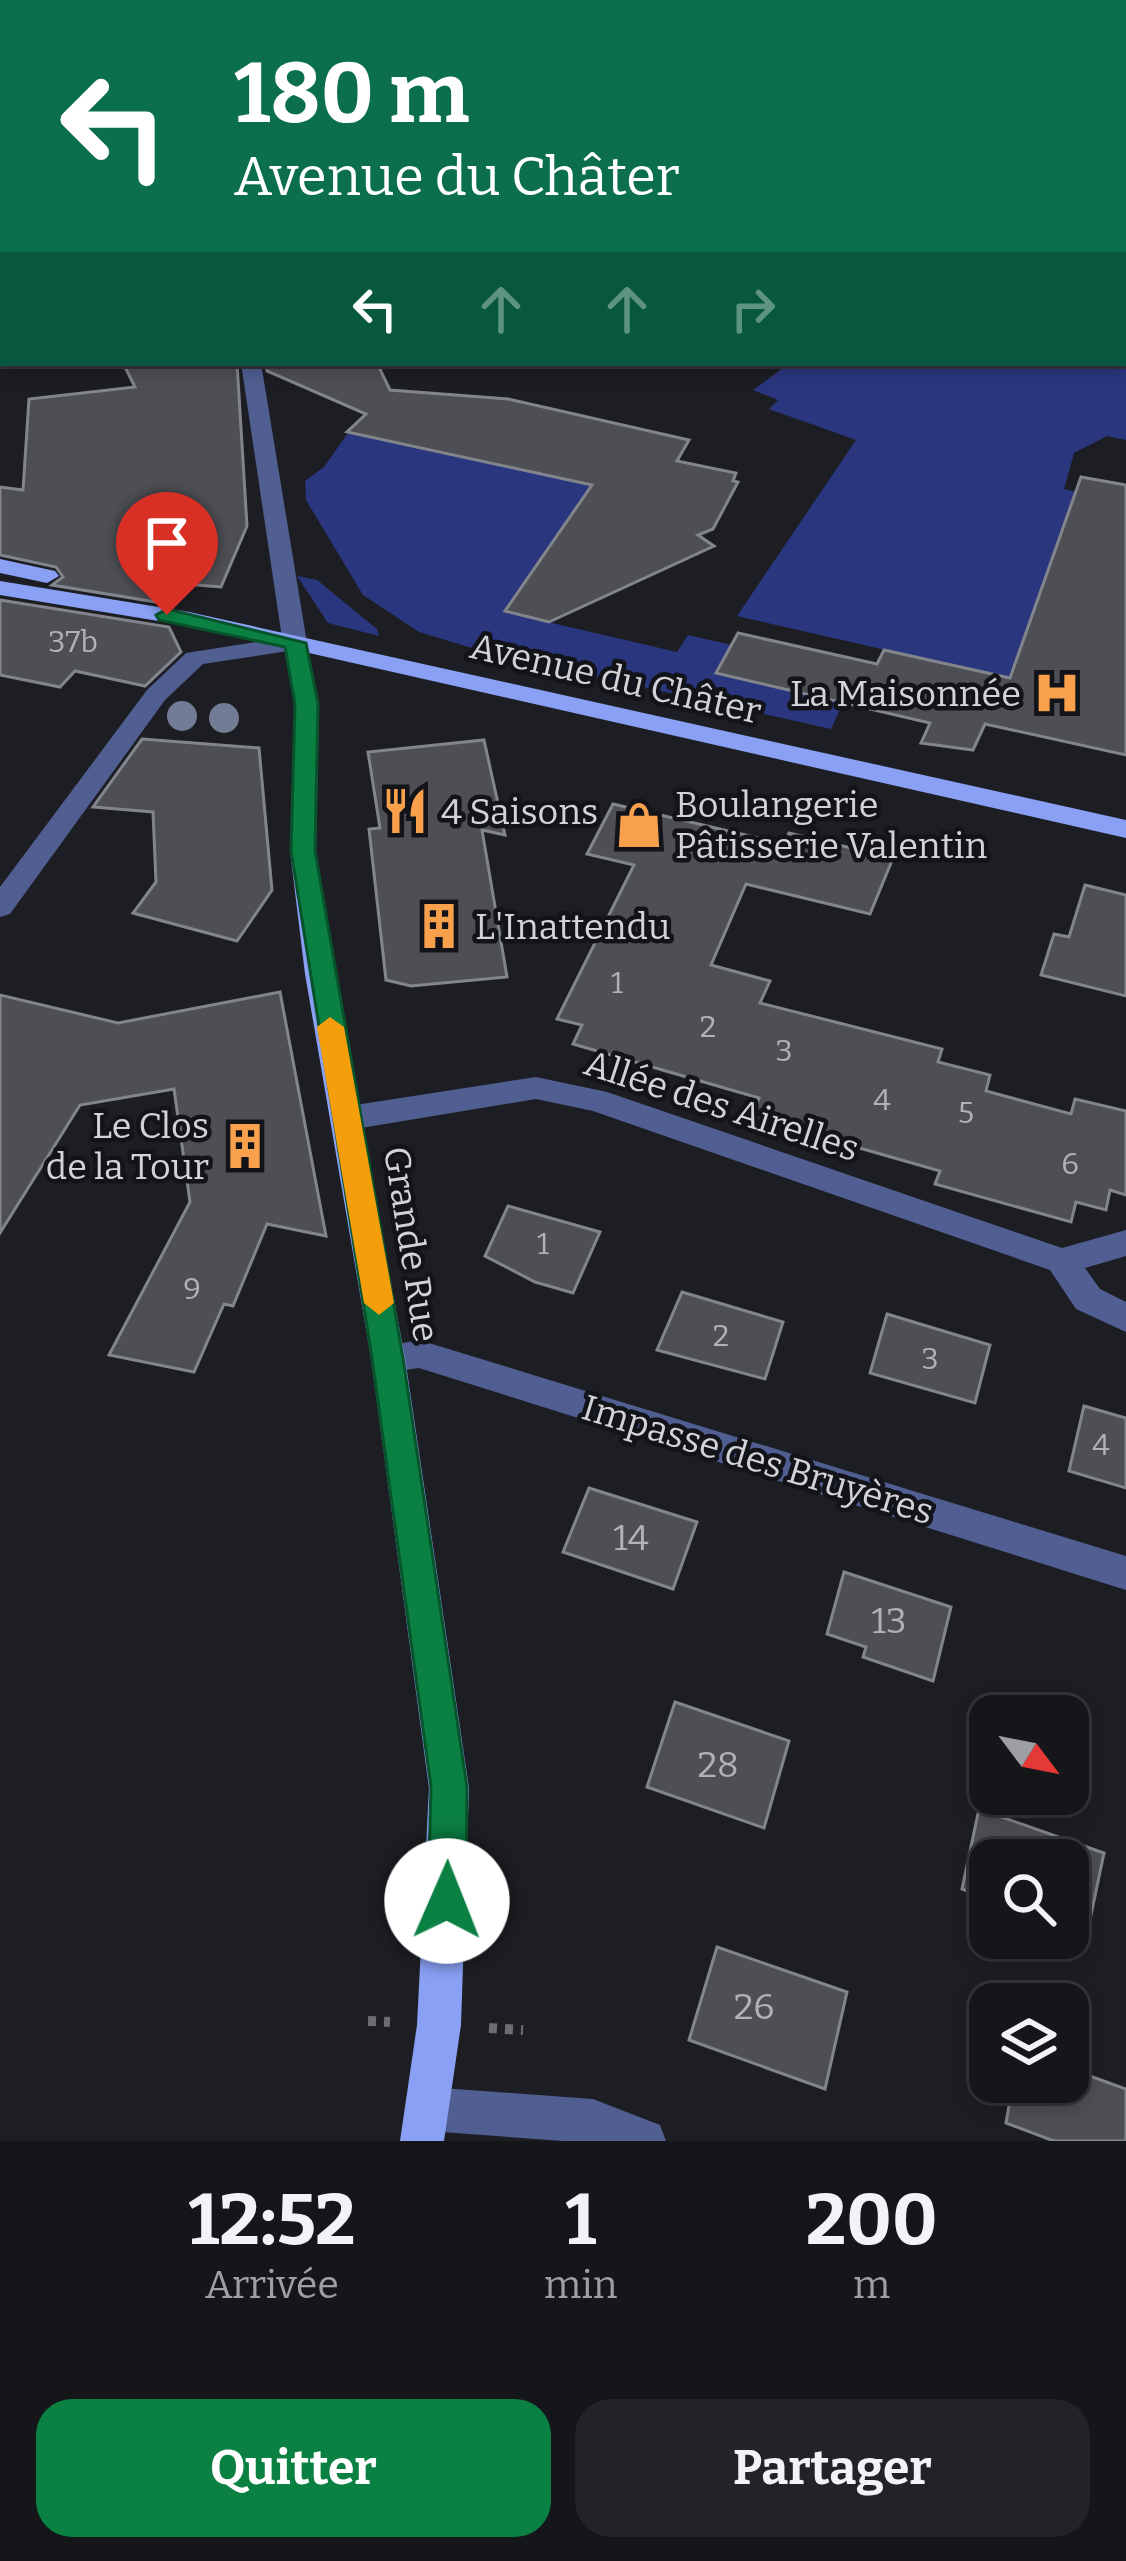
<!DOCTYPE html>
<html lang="fr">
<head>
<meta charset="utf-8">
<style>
	body { margin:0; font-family:Bitter,serif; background:#222327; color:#f1f3f6; height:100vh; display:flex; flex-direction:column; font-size:45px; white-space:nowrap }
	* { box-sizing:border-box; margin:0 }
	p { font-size:39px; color:#9d9fa2 }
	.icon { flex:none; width:66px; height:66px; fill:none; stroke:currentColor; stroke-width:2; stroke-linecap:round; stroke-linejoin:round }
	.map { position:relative; height:2141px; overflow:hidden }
	.sheet { display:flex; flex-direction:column; background:#15161a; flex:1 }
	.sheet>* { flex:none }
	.banner { position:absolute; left:0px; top:0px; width:1128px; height:366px; box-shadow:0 6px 18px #0003,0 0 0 3px #343539; background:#0b6e4f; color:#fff; overflow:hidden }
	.needle { width:78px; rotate:122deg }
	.buttons { position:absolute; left:969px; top:1695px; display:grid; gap:24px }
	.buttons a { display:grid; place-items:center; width:120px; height:120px; border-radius:24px; background:#15161a; box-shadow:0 6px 18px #0003,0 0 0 3px #343539; font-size:60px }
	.pin { position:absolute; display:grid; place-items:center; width:102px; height:102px; color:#fff; margin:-123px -51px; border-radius:50% 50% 50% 0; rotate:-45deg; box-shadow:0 0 12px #0007 }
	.pin .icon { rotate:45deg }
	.me { position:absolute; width:132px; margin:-66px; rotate:1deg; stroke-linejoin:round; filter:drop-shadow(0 0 9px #0008) }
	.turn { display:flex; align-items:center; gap:42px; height:252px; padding:0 36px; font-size:54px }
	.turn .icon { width:156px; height:156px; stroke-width:2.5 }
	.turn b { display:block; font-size:84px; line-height:102px }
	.lanes { display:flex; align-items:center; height:114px; padding:0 36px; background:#0003; justify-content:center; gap:60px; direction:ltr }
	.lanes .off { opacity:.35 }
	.eta { display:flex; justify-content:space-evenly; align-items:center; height:204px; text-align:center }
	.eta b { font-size:72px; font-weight:700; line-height:84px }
	.button { display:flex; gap:24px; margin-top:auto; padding:24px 36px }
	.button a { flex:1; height:138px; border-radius:36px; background:#0b8043; color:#fff; font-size:48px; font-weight:700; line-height:138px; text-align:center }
	.button a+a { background:#222327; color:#f1f3f6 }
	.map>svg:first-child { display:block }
</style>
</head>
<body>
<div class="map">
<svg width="1126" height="2141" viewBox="0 0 1126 2141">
	<rect width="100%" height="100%" fill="#1c1e23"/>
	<g fill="#2a377e">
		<path d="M 211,0 L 693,0 L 218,3 Z"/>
		<path d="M 1126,262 L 1126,440 L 1107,436 L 1074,453 L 1064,489 L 1075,492 L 1007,687 L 995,675 L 737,616 L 856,440 L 769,409 L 778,400 L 753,390 L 790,363 L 1125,363 Z"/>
		<path d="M 350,430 L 592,485 L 505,612 L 677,652 L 688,635 L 732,645 L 717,673 L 843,703 L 831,729 L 482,651 L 419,632 L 363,595 L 306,500 L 305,481 L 324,467 Z"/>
		<path d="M 297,576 L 317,580 L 377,629 L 379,636 L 328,623 Z"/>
	</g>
	<g fill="#4d4f55" stroke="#83858c" stroke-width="3">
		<path d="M 123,363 L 237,363 L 247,526 L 221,587 L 146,581 L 156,602 L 52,585 L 63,577 L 56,567 L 0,555 L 0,487 L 23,490 L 29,399 L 135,387 Z"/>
		<path d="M 266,363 L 377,363 L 390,390 L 508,399 L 689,440 L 677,461 L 736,473 L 733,481 L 738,482 L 713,529 L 698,535 L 714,546 L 549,622 L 505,611 L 592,485 L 347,432 L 366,414 L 267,371 Z"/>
		<path d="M 1081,477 L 1126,485 L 1126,755 L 985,724 L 973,750 L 921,743 L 930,723 L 716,673 L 738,633 L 877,664 L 884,650 L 1010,678 Z"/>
		<path d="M 0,600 L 169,627 L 181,652 L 145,686 L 75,671 L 60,687 L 0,675 Z"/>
		<path d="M 142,739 L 259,748 L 272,890 L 237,941 L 133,913 L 156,882 L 153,812 L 93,807 Z"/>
		<path d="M 484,740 L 505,835 L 482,830 L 507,977 L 411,986 L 386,980 L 369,829 L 380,828 L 368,752 Z"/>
		<path d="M 613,804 L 784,844 L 789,833 L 893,858 L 870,914 L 746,884 L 711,965 L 770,981 L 760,1003 L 942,1049 L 938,1062 L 990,1075 L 986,1091 L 1071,1114 L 1075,1099 L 1126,1111 L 1126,1195 L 1110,1190 L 1106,1210 L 1076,1202 L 1071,1222 L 935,1184 L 940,1171 L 751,1117 L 759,1098 L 573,1044 L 582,1025 L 557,1019 L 634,865 L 587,854 Z"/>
		<path d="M 1085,885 L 1126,895 L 1126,996 L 1041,975 L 1054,934 L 1069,937 Z"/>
		<path d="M 280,992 L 326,1236 L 267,1224 L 233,1306 L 224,1304 L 194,1372 L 109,1355 L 190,1202 L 174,1089 L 80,1105 L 0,1233 L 0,995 L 118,1023 Z"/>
		<path d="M 508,1206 L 600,1232 L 573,1293 L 535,1282 L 485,1256 Z"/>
		<path d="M 682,1292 L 783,1322 L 765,1379 L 657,1350 Z"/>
		<path d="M 887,1314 L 990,1345 L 975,1403 L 870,1373 Z"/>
		<path d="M 1084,1406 L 1126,1418 L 1126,1488 L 1069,1471 Z"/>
		<path d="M 589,1488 L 697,1522 L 673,1589 L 563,1552 Z"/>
		<path d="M 844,1572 L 951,1607 L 933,1681 L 863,1657 L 866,1647 L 827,1634 Z"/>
		<path d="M 675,1702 L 789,1741 L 764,1828 L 647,1787 Z"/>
		<path d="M 979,1809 L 1104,1853 L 1087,1934 L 1068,1927 L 1068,1860 L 990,1860 L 990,1899 L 962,1889 Z"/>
		<path d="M 717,1947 L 847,1992 L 825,2089 L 689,2040 Z"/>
		<path d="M 1068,2068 L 1126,2089 L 1126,2141 L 1054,2141 L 1006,2123 L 1013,2082 L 1068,2082 Z"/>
	</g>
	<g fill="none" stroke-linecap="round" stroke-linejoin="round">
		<g stroke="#6b6d72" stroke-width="10" stroke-dasharray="8 8" stroke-linecap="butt">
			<path d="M 368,2021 L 390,2022"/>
			<path d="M 489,2028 L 523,2030"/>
		</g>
		<g fill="#505e91" fill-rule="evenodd">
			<path d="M 932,0 L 948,0 L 949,3 L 933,3 Z"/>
			<path d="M 0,49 L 3,50 L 3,61 L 0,60 Z"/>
			<rect x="1125" y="60" width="1" height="10"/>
			<path d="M 3,142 L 3,152 L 0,153 L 0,143 Z"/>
			<rect x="1125" y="166" width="1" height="10"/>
			<path d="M 241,363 L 261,363 L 307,643 L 295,650 L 203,664 L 165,700 L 10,914 L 0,917 L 0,887 L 147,690 L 186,653 L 282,638 Z"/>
			<path d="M 536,1077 L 607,1092 L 1062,1248 L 1126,1230 L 1126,1256 L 1085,1268 L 1100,1289 L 1126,1302 L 1126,1332 L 1076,1309 L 1050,1270 L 593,1111 L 536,1099 L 349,1130 L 338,1126 L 334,1118 L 338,1110 L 349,1106 Z"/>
			<path d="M 419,1340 L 1126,1556 L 1126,1590 L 419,1368 L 388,1372 L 376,1368 L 371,1358 L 376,1348 Z"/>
			<path d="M 428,2087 L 593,2099 L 660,2125 L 666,2141 L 563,2141 L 428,2131 L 412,2125 L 406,2109 L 412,2093 Z"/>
		</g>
		<g fill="#89a0f5" fill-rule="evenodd">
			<path d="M 0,559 L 55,571 L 59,576 L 47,583 L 0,573 Z"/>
			<path d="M 0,581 L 189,612 L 1126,820 L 1126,838 L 309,653 L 319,704 L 316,851 L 333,974 L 405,1358 L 469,1788 L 461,2025 L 444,2141 L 400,2141 L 417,2025 L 429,1788 L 371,1358 L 305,974 L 290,851 L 295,704 L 284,648 L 189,626 L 0,595 Z"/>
		</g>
	</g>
	<g fill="#737c95">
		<circle cx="182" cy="716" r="15"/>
		<circle cx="224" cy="718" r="15"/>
	</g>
	<path fill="#0b8043" stroke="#07532c" stroke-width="3" d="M 167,609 L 306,643 L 318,704 L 315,851 L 403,1358 L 467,1787 L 466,1901 L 460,1915 L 447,1920 L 433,1915 L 428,1901 L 431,1787 L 372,1358 L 291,851 L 295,704 L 285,647 L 159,620 L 156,615 Z"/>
	<path fill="#f59e0b" d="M 330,1017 L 344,1027 L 394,1303 L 379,1315 L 364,1303 L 317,1027 Z"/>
	<defs>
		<symbol id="hospital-bare" viewBox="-9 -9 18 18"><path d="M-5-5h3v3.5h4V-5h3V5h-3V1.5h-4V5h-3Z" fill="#f8a04c" stroke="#13141a" stroke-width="2.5" paint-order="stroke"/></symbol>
		<symbol id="restaurant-bare" viewBox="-9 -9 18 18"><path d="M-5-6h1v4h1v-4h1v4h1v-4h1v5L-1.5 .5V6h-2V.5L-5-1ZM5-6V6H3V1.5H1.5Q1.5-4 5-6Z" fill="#f8a04c" stroke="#13141a" stroke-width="2.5" paint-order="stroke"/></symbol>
		<symbol id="shop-bare" viewBox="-9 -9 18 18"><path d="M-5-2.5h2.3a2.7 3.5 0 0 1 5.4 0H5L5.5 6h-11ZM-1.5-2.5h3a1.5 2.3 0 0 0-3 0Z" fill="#f8a04c" stroke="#13141a" stroke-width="2.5" paint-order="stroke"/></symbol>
		<symbol id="building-bare" viewBox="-9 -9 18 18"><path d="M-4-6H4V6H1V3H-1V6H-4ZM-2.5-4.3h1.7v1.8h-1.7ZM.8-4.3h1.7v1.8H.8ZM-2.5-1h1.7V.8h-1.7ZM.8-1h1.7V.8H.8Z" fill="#f8a04c" stroke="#13141a" stroke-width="2.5" paint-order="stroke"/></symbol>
	</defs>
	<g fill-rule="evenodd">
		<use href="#hospital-bare" x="1024" y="660" width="66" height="66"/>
		<use href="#restaurant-bare" x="372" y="778" width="66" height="66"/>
		<use href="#shop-bare" x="606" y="792" width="66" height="66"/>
		<use href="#building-bare" x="406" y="893" width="66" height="66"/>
		<use href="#building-bare" x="212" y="1113" width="66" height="66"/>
	</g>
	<g text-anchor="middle" stroke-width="9" stroke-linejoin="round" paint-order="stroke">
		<g font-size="30" fill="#b1b2b6">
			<text x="73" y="652">37b</text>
			<text x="617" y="993">1</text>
			<text x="708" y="1037">2</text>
			<text x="784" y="1061">3</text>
			<text x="882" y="1110">4</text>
			<text x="966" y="1123">5</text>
			<text x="1070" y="1174">6</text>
			<text x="543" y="1254">1</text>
			<text x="192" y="1299">9</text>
			<text x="721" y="1346">2</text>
			<text x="930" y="1369">3</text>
			<text x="1101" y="1455">4</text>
		</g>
		<g font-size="36" fill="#d2d3d7" stroke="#13141a">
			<text transform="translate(616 678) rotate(13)" y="13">Avenue du Châter</text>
			<text transform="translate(722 1105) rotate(18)" y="13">Allée des Airelles</text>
			<text transform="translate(412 1244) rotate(81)" y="13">Grande Rue</text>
			<text transform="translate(758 1459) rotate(17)" y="13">Impasse des Bruyères</text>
		</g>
		<g font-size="36" fill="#d2d3d7" stroke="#13141a" text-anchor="start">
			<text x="1021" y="706" text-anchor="end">La Maisonnée</text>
			<text x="675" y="817">Boulangerie<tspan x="675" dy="41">Pâtisserie Valentin</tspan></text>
			<text x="441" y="824">4 Saisons</text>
			<text x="475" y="939">L'Inattendu</text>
			<text x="209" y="1138" text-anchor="end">Le Clos<tspan x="209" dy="41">de la Tour</tspan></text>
		</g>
		<g font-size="36" fill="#b1b2b6">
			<text x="631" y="1550">14</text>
			<text x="889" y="1633">13</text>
			<text x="718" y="1777">28</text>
			<text x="754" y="2019">26</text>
		</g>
	</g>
</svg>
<div class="buttons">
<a><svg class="needle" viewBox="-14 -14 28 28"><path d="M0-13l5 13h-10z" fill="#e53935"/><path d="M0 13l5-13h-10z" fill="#9d9fa2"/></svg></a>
<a><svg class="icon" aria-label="search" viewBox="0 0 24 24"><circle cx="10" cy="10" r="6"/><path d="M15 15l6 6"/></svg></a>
<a><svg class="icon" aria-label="layers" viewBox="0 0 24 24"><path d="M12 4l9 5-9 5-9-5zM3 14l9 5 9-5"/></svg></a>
</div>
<div class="pin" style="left:167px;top:615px;background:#d93025"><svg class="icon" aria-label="arrive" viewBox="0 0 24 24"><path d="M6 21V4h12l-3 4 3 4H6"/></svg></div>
<svg class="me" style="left:447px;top:1901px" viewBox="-20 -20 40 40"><circle r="19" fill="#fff"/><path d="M0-13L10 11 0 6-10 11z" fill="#0b8043"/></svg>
<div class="banner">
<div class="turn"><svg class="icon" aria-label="left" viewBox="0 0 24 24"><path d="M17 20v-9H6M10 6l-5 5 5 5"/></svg><div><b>180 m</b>Avenue du Châter</div></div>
<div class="lanes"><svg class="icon" aria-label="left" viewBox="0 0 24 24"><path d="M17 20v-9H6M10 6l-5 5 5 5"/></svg><svg class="icon off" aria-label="ahead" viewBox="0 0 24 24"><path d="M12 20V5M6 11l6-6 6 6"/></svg><svg class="icon off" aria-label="ahead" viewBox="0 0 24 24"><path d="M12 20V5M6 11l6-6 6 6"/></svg><svg class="icon off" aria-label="right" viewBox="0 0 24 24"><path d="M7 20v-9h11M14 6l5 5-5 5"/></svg></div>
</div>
</div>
<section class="sheet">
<div class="eta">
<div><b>12:52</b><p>Arrivée</p></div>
<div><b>1</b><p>min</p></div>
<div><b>200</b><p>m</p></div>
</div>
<div class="button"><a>Quitter</a><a>Partager</a></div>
</section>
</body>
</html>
